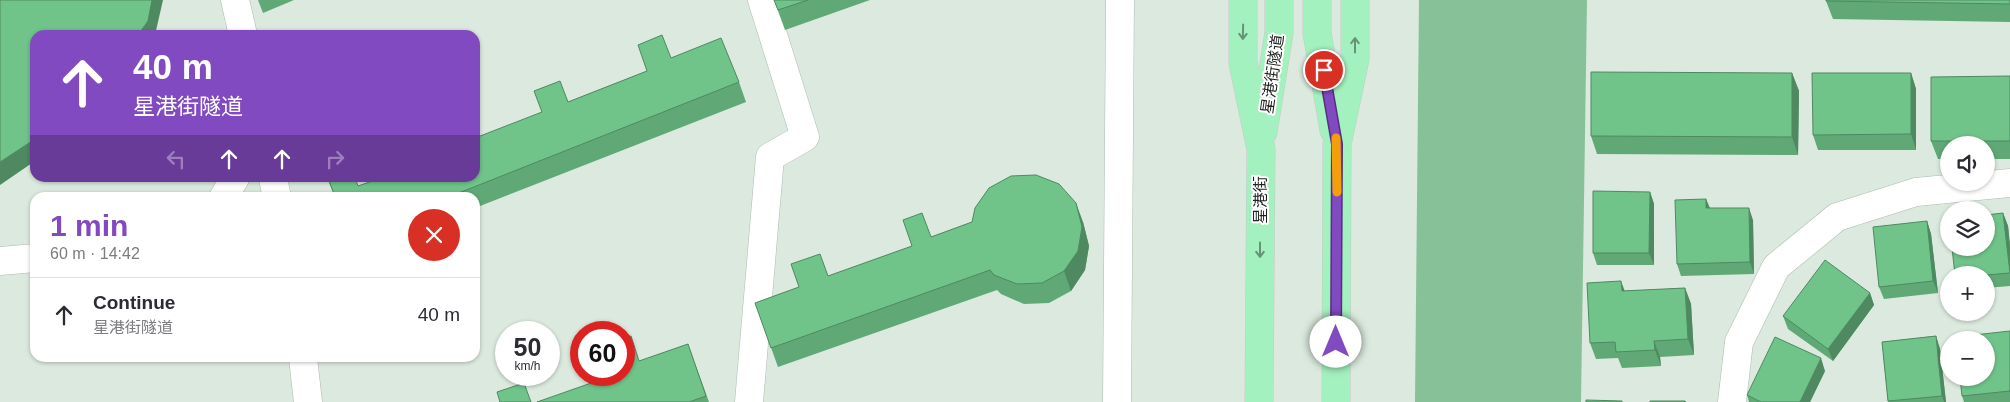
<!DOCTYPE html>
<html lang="en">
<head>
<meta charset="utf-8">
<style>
	body { margin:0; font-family:Arial,"Noto Sans SC",sans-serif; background:#f7f7f7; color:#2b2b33; height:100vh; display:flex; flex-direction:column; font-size:19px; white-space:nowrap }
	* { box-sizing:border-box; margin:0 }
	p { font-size:16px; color:#7c7c81 }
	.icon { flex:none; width:28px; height:28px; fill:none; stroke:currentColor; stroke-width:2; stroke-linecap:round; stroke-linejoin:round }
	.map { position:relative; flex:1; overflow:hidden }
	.side { position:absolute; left:30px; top:192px; width:450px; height:170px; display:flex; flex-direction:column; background:#fff; border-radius:15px; box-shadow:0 1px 4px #0004 }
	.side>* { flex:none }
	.hud { position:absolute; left:30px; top:30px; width:450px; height:152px; border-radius:15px; box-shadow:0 1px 4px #0004; background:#824ac0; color:#fff; overflow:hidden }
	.buttons { position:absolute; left:1940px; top:136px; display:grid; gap:10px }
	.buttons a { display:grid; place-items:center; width:55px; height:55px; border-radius:50%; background:#fff; box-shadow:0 1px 4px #0004; font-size:25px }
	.speed { position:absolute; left:495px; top:321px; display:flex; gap:10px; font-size:25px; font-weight:700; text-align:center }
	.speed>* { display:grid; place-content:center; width:65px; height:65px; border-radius:50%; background:#fff; box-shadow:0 1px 4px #0004; line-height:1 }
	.speed small { font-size:12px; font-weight:400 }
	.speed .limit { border:8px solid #d22; background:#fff; color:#111 }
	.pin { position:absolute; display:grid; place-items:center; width:42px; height:42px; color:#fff; margin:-21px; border:2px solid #fff; border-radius:50%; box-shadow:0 1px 5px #0007 }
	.me { position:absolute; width:55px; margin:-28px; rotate:0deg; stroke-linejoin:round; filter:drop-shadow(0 0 4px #0008) }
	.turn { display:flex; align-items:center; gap:18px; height:105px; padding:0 20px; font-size:22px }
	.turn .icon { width:65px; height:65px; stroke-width:2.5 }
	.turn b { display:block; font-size:35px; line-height:42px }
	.lanes { display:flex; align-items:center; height:48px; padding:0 20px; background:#0003; justify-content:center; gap:25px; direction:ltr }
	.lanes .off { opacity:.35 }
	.round { display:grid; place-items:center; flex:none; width:52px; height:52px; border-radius:26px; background:#f7f7f7 }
	.headline { display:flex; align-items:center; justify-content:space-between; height:85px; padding:0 20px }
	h1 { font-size:30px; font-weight:600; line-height:38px; color:#824ac0 }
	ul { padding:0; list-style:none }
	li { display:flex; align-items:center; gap:15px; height:75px; padding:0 20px; border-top:1px solid #e1e1e2 }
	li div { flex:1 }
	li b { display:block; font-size:19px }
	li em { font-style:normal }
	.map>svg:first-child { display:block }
</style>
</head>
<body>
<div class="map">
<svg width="2010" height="402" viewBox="0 0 2010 402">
	<rect width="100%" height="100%" fill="#dbe9de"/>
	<path fill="#87c197" d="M 1419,0 L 1587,0 L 1581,402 L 1415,402 Z"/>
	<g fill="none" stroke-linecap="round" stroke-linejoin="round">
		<defs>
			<g id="street">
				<path d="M 235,0 L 243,35"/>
				<path d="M 273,178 L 277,198"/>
				<path d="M 223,198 L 235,178"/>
				<path d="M 303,358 L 308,402"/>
				<path d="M 749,402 L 770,157 L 805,137 L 762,0"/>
				<path d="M 1117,402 L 1120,0"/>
				<path d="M 1732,402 L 1739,342 L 1776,267 L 1837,217 L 1916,192 L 2010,183"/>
			</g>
			<path id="secondary" d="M 0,261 L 35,258"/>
			<g id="primary">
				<path d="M 1243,0 L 1243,63 L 1261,149 L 1259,402"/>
				<path d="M 1317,0 L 1317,33 L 1334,130"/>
				<path d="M 1263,132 L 1279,33 L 1279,0"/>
				<path d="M 1336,402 L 1337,144 L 1355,59 L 1355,0"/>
			</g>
		</defs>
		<use href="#street" stroke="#adbbb0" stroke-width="29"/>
		<use href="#secondary" stroke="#adbbb0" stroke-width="29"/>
		<use href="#primary" stroke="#c9cac9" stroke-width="29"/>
		<use href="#street" stroke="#fff" stroke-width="28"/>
		<use href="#secondary" stroke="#fff" stroke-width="28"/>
		<use href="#primary" stroke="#a3f1be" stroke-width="28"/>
	</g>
	<g fill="#60a977">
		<path d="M 258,0 L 294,0 L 263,13 Z"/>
		<path d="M 774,0 L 870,0 L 785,30 Z"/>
		<path d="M 2010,0 L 2010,22 L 1833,19 L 1826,1 Z"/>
		<path d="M 671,58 L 739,82 L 746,102 L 475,208 L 475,198 L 325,198 L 334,194 L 327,178 L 358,186 L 475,178 L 542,112 L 534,91 L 568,102 L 647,71 Z"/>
		<path d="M 1792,73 L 1799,91 L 1798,155 L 1597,154 L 1591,136 Z"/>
		<path d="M 1911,73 L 1916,89 L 1916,150 L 1818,150 L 1813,135 Z"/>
		<path d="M 2010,76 L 2010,159 L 1986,159 L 1986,145 L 1949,145 L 1949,159 L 1938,159 L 1931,141 Z"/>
		<path d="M 1650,192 L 1654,204 L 1654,265 L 1597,265 L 1593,253 Z"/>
		<path d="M 1706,199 L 1710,208 L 1753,220 L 1754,274 L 1681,276 L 1677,264 Z"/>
		<path d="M 2003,213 L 2008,226 L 2010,246 L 2010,286 L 1986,288 L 1986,275 Z"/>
		<path d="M 1927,221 L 1931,234 L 1938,293 L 1884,299 L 1879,287 Z"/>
		<path d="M 972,222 L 1083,222 L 1089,246 L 1085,270 L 1071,291 L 1049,303 L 1024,304 L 1001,294 L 997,290 L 778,367 L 755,303 L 912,246 L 931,237 Z"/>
		<path d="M 1685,288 L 1691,304 L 1694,355 L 1660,357 L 1661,366 L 1622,368 L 1618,358 L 1596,359 L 1590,343 L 1625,291 Z"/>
		<path d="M 1870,293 L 1874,305 L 1833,361 L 1788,329 L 1783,316 Z"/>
		<path d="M 2010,331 L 2010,402 L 1964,402 L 1962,396 Z"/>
		<path d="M 1936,336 L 1940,349 L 1946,402 L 1888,402 L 1882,342 Z"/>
		<path d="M 688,344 L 709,402 L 537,402 L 624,375 L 640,361 Z"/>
		<path d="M 1825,371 L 1810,402 L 1749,402 L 1747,395 Z"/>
	</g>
	<g fill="#4e8961">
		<path d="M 152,0 L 163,0 L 155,35 L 138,35 Z"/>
		<path d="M 1792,73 L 1799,91 L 1798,155 L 1792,137 Z"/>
		<path d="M 1911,73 L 1916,89 L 1916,150 L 1911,134 Z"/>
		<path d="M 35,139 L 35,161 L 0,185 L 0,162 Z"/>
		<path d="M 1650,192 L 1654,204 L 1654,265 L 1649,253 Z"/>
		<path d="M 1706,199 L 1711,212 L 1706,208 Z"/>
		<path d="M 1076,203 L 1083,222 L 1089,246 L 1085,270 L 1071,291 L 1064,271 Z"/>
		<path d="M 1749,208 L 1753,220 L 1754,274 L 1750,262 Z"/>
		<path d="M 2003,213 L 2008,226 L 2010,246 L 2010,274 Z"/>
		<path d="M 1927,221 L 1931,234 L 1938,293 L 1933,281 Z"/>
		<path d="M 1621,281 L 1627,297 L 1622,291 Z"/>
		<path d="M 1685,288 L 1691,304 L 1694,355 L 1688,339 Z"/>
		<path d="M 1870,293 L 1874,305 L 1833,361 L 1828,349 Z"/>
		<path d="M 1936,336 L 1940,349 L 1946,402 L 1944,402 L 1942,396 Z"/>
		<path d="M 1654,341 L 1660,357 L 1661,366 L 1655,350 Z"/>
		<path d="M 1821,358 L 1825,371 L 1810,402 L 1800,402 Z"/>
	</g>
	<g fill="#70c48a" stroke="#4e8961">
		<path d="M 0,0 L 152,0 L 148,21 L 138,35 L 35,35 L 35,139 L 0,162 Z"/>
		<path d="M 774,0 L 808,0 L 778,10 Z"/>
		<path d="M 1826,0 L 2010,0 L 2010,4 L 1826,1 Z"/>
		<path d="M 662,35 L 671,58 L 721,38 L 739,82 L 446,198 L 325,198 L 334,194 L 328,178 L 355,178 L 358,186 L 381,178 L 475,178 L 475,138 L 542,112 L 534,91 L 560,81 L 568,102 L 647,71 L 638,45 Z"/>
		<path d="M 1591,72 L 1792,73 L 1792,137 L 1591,136 Z"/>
		<path d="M 1812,73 L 1911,73 L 1911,134 L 1813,135 Z"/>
		<path d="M 2010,76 L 2010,141 L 1931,141 L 1931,77 Z"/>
		<path d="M 1036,175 L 1059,184 L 1076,203 L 1082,227 L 1078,251 L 1064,271 L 1042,283 L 1017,284 L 994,275 L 990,270 L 771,348 L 755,303 L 799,287 L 791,264 L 820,254 L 828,276 L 912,246 L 903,220 L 922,213 L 931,237 L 972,222 L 975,208 L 989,188 L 1011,176 Z"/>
		<path d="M 1593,191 L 1650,192 L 1649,253 L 1593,253 Z"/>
		<path d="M 1706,199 L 1706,208 L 1749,208 L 1750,262 L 1677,264 L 1675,200 Z"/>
		<path d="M 2003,213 L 2010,273 L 1986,275 L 1955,275 L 1952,248 L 1986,248 L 1986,215 Z"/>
		<path d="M 1927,221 L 1933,281 L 1879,287 L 1873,227 Z"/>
		<path d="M 1825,260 L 1870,293 L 1828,349 L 1783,316 Z"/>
		<path d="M 1621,281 L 1622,291 L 1685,288 L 1688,339 L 1654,341 L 1655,350 L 1616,352 L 1615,342 L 1590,343 L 1587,283 Z"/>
		<path d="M 2010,331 L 2010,391 L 1962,396 L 1960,378 L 1986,378 L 1986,340 L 1956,340 L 1956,337 Z"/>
		<path d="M 631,336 L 639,361 L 688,344 L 706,396 L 689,402 L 537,402 L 614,375 L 624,375 L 624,338 Z"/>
		<path d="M 1936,336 L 1942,396 L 1888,401 L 1882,342 Z"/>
		<path d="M 1775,337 L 1821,358 L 1800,402 L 1761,402 L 1747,395 Z"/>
		<path d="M 524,383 L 531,402 L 500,402 L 497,392 Z"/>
		<path d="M 1586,400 L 1622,401 L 1622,402 L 1586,402 Z"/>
		<path d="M 1650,401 L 1685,401 L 1686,402 L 1650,402 Z"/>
	</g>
	<defs><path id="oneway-shaft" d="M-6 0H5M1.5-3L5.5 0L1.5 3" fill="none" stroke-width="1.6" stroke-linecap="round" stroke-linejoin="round" transform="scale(1.25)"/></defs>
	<g stroke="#669376">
		<use href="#oneway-shaft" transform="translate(1243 32) rotate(91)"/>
		<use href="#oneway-shaft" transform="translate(1355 45) rotate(-90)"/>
		<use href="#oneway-shaft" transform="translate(1260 250) rotate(90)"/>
	</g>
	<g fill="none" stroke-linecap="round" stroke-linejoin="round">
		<defs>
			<path id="route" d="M 1324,70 L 1337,144 L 1336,342"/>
		</defs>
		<use href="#route" stroke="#54307d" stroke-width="12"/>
		<use href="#route" stroke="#824ac0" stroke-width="9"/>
		<path stroke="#f59e0b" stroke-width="9" d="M 1336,138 L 1337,192"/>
	</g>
	<g text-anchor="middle" stroke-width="4" stroke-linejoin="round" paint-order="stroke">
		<g font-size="16" fill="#1c211d" stroke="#fff">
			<text transform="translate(1272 74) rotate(-82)" y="6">星港街隧道</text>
			<text transform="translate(1260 200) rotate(-90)" y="6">星港街</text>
		</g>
	</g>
</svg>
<div class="buttons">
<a><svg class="icon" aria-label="sound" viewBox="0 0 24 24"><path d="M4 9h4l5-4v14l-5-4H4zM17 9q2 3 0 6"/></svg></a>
<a><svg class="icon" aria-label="layers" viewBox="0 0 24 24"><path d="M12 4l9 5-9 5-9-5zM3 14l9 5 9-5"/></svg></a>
<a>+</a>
<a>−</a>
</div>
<div class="speed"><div>50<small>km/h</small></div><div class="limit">60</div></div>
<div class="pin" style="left:1324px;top:70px;background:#d93025"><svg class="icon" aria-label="arrive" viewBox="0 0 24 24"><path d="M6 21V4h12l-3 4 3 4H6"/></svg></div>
<svg class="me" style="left:1336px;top:342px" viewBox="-20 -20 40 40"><circle r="19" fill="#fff"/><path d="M0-13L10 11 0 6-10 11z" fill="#824ac0"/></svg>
<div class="hud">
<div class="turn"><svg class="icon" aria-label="ahead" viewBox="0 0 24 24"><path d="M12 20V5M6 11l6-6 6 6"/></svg><div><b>40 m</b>星港街隧道</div></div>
<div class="lanes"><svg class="icon off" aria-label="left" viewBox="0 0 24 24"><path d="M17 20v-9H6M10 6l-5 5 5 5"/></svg><svg class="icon" aria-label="ahead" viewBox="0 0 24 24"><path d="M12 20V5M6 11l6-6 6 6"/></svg><svg class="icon" aria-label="ahead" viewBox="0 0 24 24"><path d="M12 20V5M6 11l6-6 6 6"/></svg><svg class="icon off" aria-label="right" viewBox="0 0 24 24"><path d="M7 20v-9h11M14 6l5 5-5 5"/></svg></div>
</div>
<section class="side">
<div class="headline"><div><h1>1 min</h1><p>60 m · 14:42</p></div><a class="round" style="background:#d93025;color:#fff"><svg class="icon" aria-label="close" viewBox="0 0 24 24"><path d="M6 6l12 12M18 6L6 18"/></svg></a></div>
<ul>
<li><svg class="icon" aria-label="ahead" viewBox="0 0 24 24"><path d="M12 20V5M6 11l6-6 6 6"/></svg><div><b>Continue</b><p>星港街隧道</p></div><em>40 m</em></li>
</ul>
</section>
</div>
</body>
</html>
